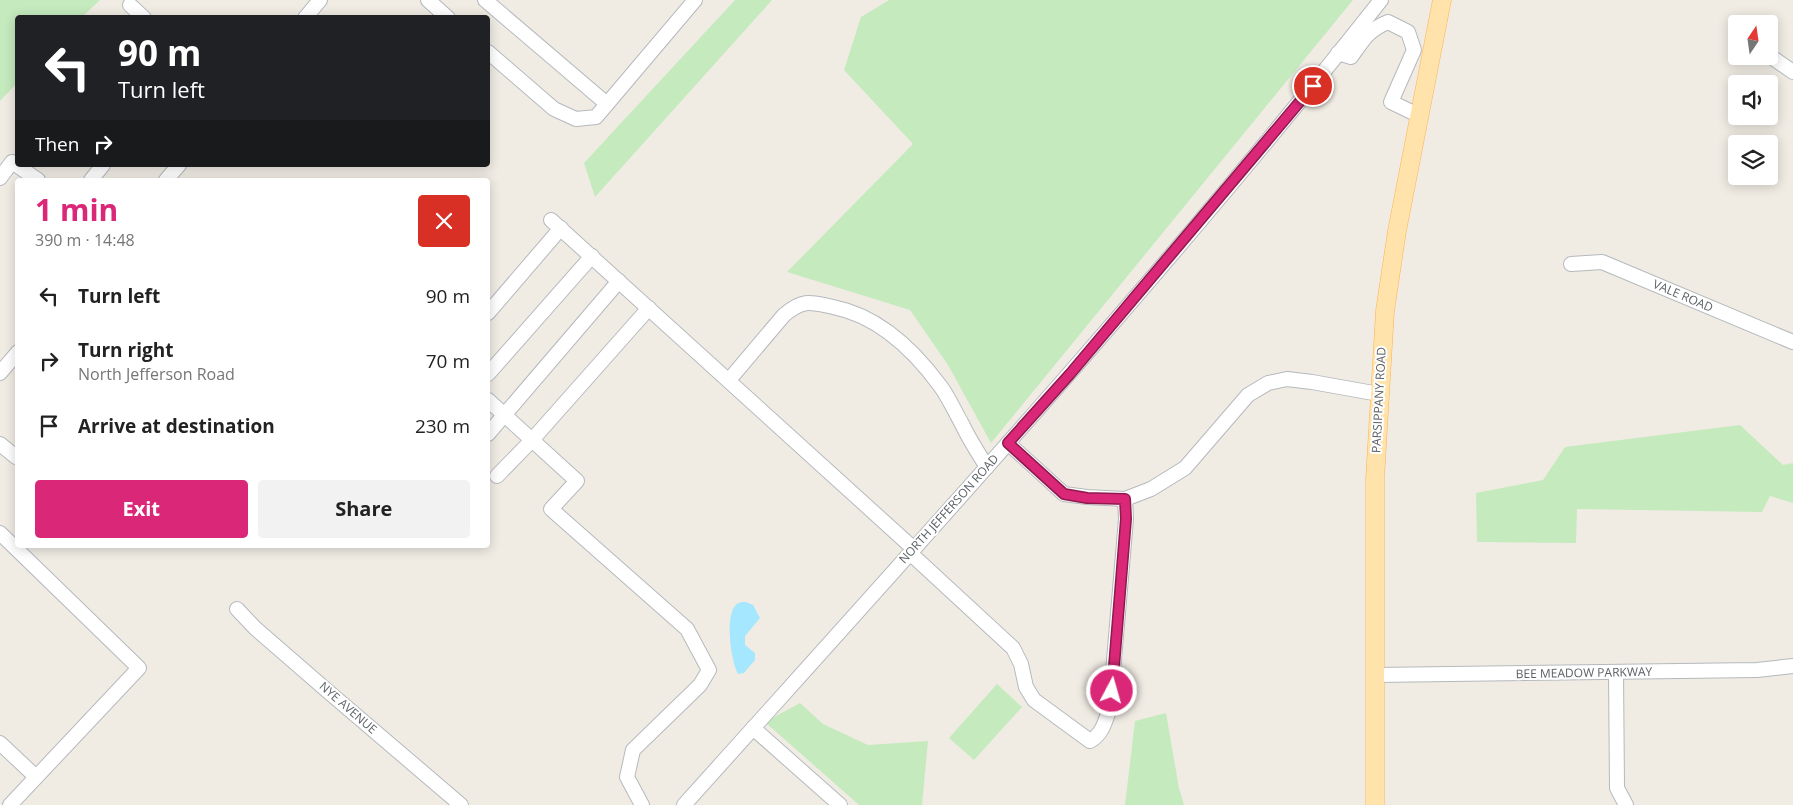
<!DOCTYPE html>
<html lang="en">
<head>
<meta charset="utf-8">
<style>
	body { margin:0; font-family:"Open Sans",sans-serif; background:#f2f2f2; color:#222; height:100vh; display:flex; flex-direction:column; font-size:19px; white-space:nowrap }
	* { box-sizing:border-box; margin:0 }
	p { font-size:16px; color:#767676 }
	.icon { flex:none; width:28px; height:28px; fill:none; stroke:currentColor; stroke-width:2; stroke-linecap:round; stroke-linejoin:round }
	.map { position:relative; flex:1; overflow:hidden }
	.panel { position:absolute; left:15px; top:178px; width:475px; height:370px; display:flex; flex-direction:column; background:#fff; border-radius:5px; box-shadow:0 2px 12px #0003 }
	.panel>* { flex:none }
	.top-card { position:absolute; left:15px; top:15px; width:475px; height:152px; border-radius:5px; box-shadow:0 2px 12px #0003; background:#202124; color:#fff; overflow:hidden }
	.needle { width:32px; rotate:13deg }
	.tools { position:absolute; left:1728px; top:15px; display:grid; gap:10px }
	.tools a { display:grid; place-items:center; width:50px; height:50px; border-radius:5px; background:#fff; box-shadow:0 2px 12px #0003; font-size:25px }
	.pin { position:absolute; display:grid; place-items:center; width:42px; height:42px; color:#fff; margin:-21px; border:2px solid #fff; border-radius:50%; box-shadow:0 1px 5px #0007 }
	.me { position:absolute; width:55px; margin:-28px; rotate:6deg; stroke-linejoin:round; filter:drop-shadow(0 0 4px #0008) }
	.turn { display:flex; align-items:center; gap:18px; height:105px; padding:0 20px; font-size:22px }
	.turn .icon { width:65px; height:65px; stroke-width:2.5 }
	.turn b { display:block; font-size:35px; line-height:42px }
	.then { display:flex; align-items:center; height:48px; padding:0 20px; background:#0003; gap:10px; font-size:19px }
	.round { display:grid; place-items:center; flex:none; width:52px; height:52px; border-radius:5px; background:#f2f2f2 }
	.overview { display:flex; align-items:center; justify-content:space-between; height:85px; padding:0 20px }
	h1 { font-size:30px; font-weight:700; line-height:38px; color:#db2777 }
	.cta { display:flex; gap:10px; margin-top:auto; padding:10px 20px }
	.cta a { flex:1; height:58px; border-radius:5px; background:#db2777; color:#fff; font-size:20px; font-weight:700; line-height:58px; text-align:center }
	.cta a+a { background:#f2f2f2; color:#222 }
	ul { padding:0; list-style:none }
	li { display:flex; align-items:center; gap:15px; height:65px; padding:0 20px }
	li div { flex:1 }
	li b { display:block; font-size:19px }
	li em { font-style:normal }
	.map>svg:first-child { display:block }
</style>
</head>
<body>
<div class="map">
<svg width="1793" height="805" viewBox="0 0 1793 805">
	<rect width="100%" height="100%" fill="#f0ece4"/>
	<g fill="#c5eabe">
		<path d="M 0,0 L 100,0 L 82,17 L 18,18 L 17,83 L 0,101 Z"/>
		<path d="M 735,0 L 772,0 L 595,197 L 584,163 Z"/>
		<path d="M 889,0 L 1353,0 L 991,443 L 948,365 L 910,310 L 787,272 L 913,144 L 844,70 L 861,17 Z"/>
		<path d="M 1740,425 L 1783,465 L 1793,463 L 1793,503 L 1770,496 L 1762,512 L 1577,509 L 1576,543 L 1477,542 L 1476,493 L 1543,480 L 1565,447 Z"/>
		<path d="M 997,684 L 1022,707 L 974,760 L 949,738 Z"/>
		<path d="M 800,703 L 823,724 L 868,745 L 928,741 L 922,805 L 859,805 L 765,722 Z"/>
		<path d="M 1166,713 L 1179,788 L 1184,805 L 1125,805 L 1135,721 Z"/>
	</g>
	<path fill="#a5e7ff" d="M 746,602 L 753,605 L 760,618 L 745,636 L 745,645 L 755,653 L 755,660 L 744,673 L 738,674 C 731,661 725,618 735,606 C 738,602 741,602 746,602 Z"/>
	<g fill="none" stroke-linecap="round" stroke-linejoin="round">
		<defs>
			<g id="minor">
				<path d="M 428,0 L 448,18"/>
				<path d="M 485,0 L 607,104"/>
				<path d="M 130,5 L 144,18"/>
				<path d="M 305,18 L 320,0"/>
				<path d="M 488,52 L 554,109 L 576,119 L 596,117 L 695,0"/>
				<path d="M 1338,53 L 1351,57 C 1363,40 1368,30 1388,22 L 1408,32 L 1414,50 L 1391,102 L 1420,116"/>
				<path d="M 1770,56 L 1793,72"/>
				<path d="M 0,178 L 12,162 L 38,180"/>
				<path d="M 91,180 L 103,165"/>
				<path d="M 166,180 L 179,165"/>
				<path d="M 551,220 L 914,549"/>
				<path d="M 1571,264 L 1602,262 L 1793,342"/>
				<path d="M 488,313 L 561,228"/>
				<path d="M 0,373 L 18,352"/>
				<path d="M 488,374 L 592,256"/>
				<path d="M 729,380 L 784,315 C 803,299 810,302 833,307 C 879,316 914,350 941,387 C 949,398 955,412 962,424 C 969,439 978,453 987,467"/>
				<path d="M 488,400 L 577,481 L 551,509 L 687,629 L 709,670 L 700,685 L 633,750 L 627,777 L 642,805"/>
				<path d="M 488,434 L 619,281"/>
				<path d="M 1008,443 L 1064,494 L 1087,497 L 1125,499 L 1151,489 L 1185,468 L 1248,395 L 1268,383 L 1287,379 L 1312,382 L 1379,394"/>
				<path d="M 0,444 L 16,457 L 18,455"/>
				<path d="M 497,476 L 532,440 L 649,308"/>
				<path d="M 0,533 L 139,668 L 10,805"/>
				<path d="M 910,553 L 1013,648 L 1021,664 L 1026,687 L 1034,700 L 1090,741 C 1103,734 1106,719 1110,707 L 1126,519 L 1125,499"/>
				<path d="M 237,609 L 255,628 L 331,694 L 461,805"/>
				<path d="M 1616,672 L 1617,788 L 1626,805"/>
				<path d="M 1375,675 L 1757,670 L 1793,666"/>
				<path d="M 753,728 L 840,805"/>
				<path d="M 0,743 L 36,777"/>
				<path d="M 684,805 C 921,541 1161,279 1381,0"/>
			</g>
			<path id="major" d="M 1375,805 L 1375,479 L 1385,311 L 1397,231 L 1442,0"/>
		</defs>
		<use href="#minor" stroke="#b5b9bd" stroke-width="16"/>
		<use href="#major" stroke="#ffb14e" stroke-width="19"/>
		<use href="#minor" stroke="#fff" stroke-width="14"/>
		<use href="#major" stroke="#ffe3aa" stroke-width="18"/>
	</g>
	<g fill="none" stroke-linecap="round" stroke-linejoin="round">
		<defs>
			<path id="route" d="M 1112,691 L 1126,519 L 1125,499 L 1087,498 L 1064,494 L 1008,443 L 1070,374 L 1313,86"/>
		</defs>
		<use href="#route" stroke="#8e194d" stroke-width="12"/>
		<use href="#route" stroke="#db2777" stroke-width="9"/>
	</g>
	<g text-anchor="middle" stroke-width="4" stroke-linejoin="round" paint-order="stroke">
		<g font-size="12" fill="#5c6266" stroke="#fff">
			<text transform="translate(1683 296) rotate(23)" y="4">VALE ROAD</text>
			<text transform="translate(1379 400) rotate(-87)" y="4">PARSIPPANY ROAD</text>
			<text transform="translate(949 509) rotate(-48)" y="4">NORTH JEFFERSON ROAD</text>
			<text transform="translate(1584 673) rotate(-1)" y="4">BEE MEADOW PARKWAY</text>
			<text transform="translate(348 708) rotate(41)" y="4">NYE AVENUE</text>
		</g>
	</g>
</svg>
<div class="tools">
<a><svg class="needle" viewBox="-14 -14 28 28"><path d="M0-13l5 13h-10z" fill="#e53935"/><path d="M0 13l5-13h-10z" fill="#767676"/></svg></a>
<a><svg class="icon" aria-label="sound" viewBox="0 0 24 24"><path d="M4 9h4l5-4v14l-5-4H4zM17 9q2 3 0 6"/></svg></a>
<a><svg class="icon" aria-label="layers" viewBox="0 0 24 24"><path d="M12 4l9 5-9 5-9-5zM3 14l9 5 9-5"/></svg></a>
</div>
<div class="pin" style="left:1313px;top:86px;background:#d93025"><svg class="icon" aria-label="arrive" viewBox="0 0 24 24"><path d="M6 21V4h12l-3 4 3 4H6"/></svg></div>
<svg class="me" style="left:1112px;top:691px" viewBox="-20 -20 40 40"><circle r="17" fill="#db2777" stroke="#fff" stroke-width="3"/><path d="M0-11L8 9 0 5-8 9z" fill="#fff"/></svg>
<div class="top-card">
<div class="turn"><svg class="icon" aria-label="left" viewBox="0 0 24 24"><path d="M17 20v-9H6M10 6l-5 5 5 5"/></svg><div><b>90 m</b>Turn left</div></div>
<div class="then">Then<svg class="icon" aria-label="right" viewBox="0 0 24 24"><path d="M7 20v-9h11M14 6l5 5-5 5"/></svg></div>
</div>
<section class="panel">
<div class="overview"><div><h1>1 min</h1><p>390 m · 14:48</p></div><a class="round" style="background:#d93025;color:#fff"><svg class="icon" aria-label="close" viewBox="0 0 24 24"><path d="M6 6l12 12M18 6L6 18"/></svg></a></div>
<ul>
<li><svg class="icon" aria-label="left" viewBox="0 0 24 24"><path d="M17 20v-9H6M10 6l-5 5 5 5"/></svg><div><b>Turn left</b></div><em>90 m</em></li>
<li><svg class="icon" aria-label="right" viewBox="0 0 24 24"><path d="M7 20v-9h11M14 6l5 5-5 5"/></svg><div><b>Turn right</b><p>North Jefferson Road</p></div><em>70 m</em></li>
<li><svg class="icon" aria-label="arrive" viewBox="0 0 24 24"><path d="M6 21V4h12l-3 4 3 4H6"/></svg><div><b>Arrive at destination</b></div><em>230 m</em></li>
</ul>
<div class="cta"><a>Exit</a><a>Share</a></div>
</section>
</div>
</body>
</html>
